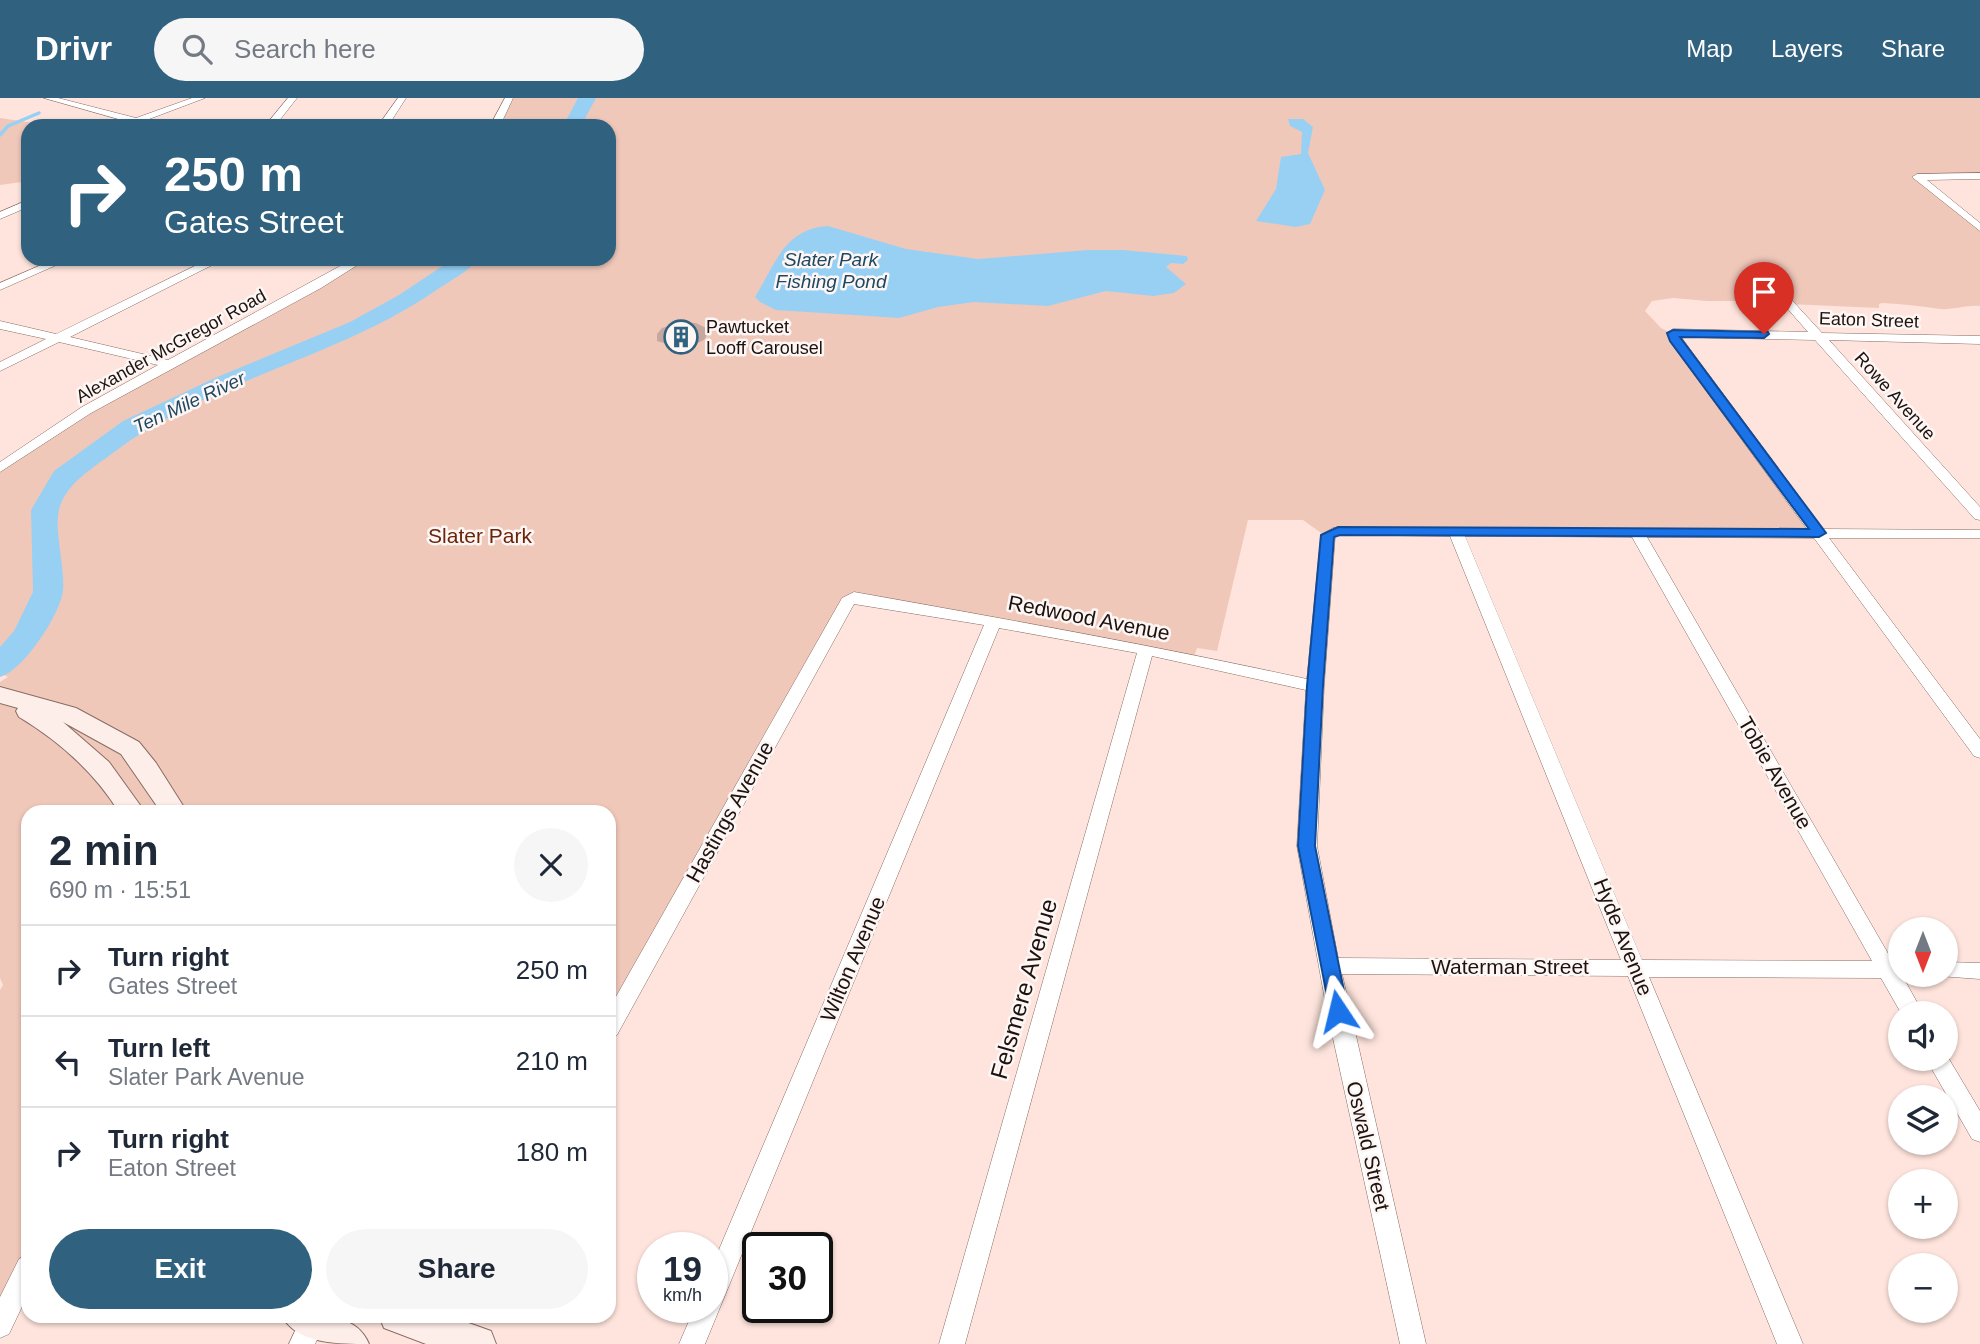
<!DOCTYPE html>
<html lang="en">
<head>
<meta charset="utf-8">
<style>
	body { margin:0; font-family:Arial,sans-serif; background:#f6f6f7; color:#1f2937; height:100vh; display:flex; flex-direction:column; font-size:26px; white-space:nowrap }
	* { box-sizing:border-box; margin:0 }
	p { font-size:23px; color:#747a83 }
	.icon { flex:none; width:38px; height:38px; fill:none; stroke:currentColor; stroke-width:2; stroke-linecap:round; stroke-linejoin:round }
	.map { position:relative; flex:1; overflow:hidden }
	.panel { position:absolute; left:21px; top:707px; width:595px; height:518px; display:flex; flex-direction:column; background:#fff; border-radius:21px; box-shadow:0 2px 5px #0004 }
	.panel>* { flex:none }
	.banner { position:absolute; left:21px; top:21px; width:595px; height:147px; border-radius:21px; box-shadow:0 2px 5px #0004; background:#30627f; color:#fff; overflow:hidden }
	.needle { width:46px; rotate:180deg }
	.tools { position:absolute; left:1888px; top:819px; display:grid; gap:14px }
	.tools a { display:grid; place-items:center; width:70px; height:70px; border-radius:50%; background:#fff; box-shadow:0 2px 5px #0004; font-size:35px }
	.speed { position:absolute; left:637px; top:1134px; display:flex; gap:14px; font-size:35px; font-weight:700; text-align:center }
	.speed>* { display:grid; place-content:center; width:91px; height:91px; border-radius:50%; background:#fff; box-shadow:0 2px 5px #0004; line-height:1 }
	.speed small { font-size:18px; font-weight:400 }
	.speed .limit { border:4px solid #111; border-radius:10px; background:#fff; color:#111 }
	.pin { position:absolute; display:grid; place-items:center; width:60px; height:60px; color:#fff; margin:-72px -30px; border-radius:50% 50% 50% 0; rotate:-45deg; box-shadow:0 0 7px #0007 }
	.pin .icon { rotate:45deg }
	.me { position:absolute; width:77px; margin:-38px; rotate:350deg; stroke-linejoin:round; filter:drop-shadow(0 0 5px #0008) }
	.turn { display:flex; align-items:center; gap:24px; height:147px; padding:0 28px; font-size:32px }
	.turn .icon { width:91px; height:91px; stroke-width:2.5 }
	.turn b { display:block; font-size:49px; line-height:60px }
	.round { display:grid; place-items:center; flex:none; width:74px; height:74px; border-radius:37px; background:#f6f6f7 }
	.overview { display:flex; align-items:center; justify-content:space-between; height:119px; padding:0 28px }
	h1 { font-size:42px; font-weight:700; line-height:52px }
	.action { display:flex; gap:14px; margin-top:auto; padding:14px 28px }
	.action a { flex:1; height:80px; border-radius:42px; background:#30627f; color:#fff; font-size:28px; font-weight:700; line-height:80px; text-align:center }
	.action a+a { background:#f6f6f7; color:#1f2937 }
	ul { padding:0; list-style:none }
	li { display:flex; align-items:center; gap:21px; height:91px; padding:0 28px; border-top:2px solid #e0e1e3 }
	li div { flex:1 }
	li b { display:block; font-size:26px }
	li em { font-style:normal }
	header { display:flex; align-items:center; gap:42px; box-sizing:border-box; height:98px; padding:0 35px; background:#30627f; color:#fff }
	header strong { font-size:33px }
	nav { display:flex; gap:38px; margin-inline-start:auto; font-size:24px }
	.search { width:490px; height:63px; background:#f6f6f7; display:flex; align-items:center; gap:18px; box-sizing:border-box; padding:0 24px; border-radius:38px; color:#747a83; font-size:26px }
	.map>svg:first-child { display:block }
</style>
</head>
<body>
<header>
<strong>Drivr</strong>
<div class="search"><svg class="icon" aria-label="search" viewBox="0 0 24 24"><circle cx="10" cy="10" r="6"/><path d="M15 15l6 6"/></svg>Search here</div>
<nav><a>Map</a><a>Layers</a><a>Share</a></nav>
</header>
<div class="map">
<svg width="1980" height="1246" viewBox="0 0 1980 1246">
	<rect width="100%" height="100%" fill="#fee4dc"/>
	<g fill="#f0c8ba">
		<path d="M 509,0 L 1980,0 L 1980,77 L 1919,76 L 1980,130 L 1980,208 C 1966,207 1953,212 1940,211 C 1921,208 1902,206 1882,205 L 1879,206 L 1879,210 L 1788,206 L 1784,203 L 1707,203 L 1673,200 L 1652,203 L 1645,213 L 1661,230 L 1669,234 L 1812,432 L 1324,437 L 1303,422 L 1248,422 L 1217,553 L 1197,550 L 1193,562 L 941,509 L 849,497 L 723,710 L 609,922 L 609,714 L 28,714 L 28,1167 L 0,1226 L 0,892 L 3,887 L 0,880 L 0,584 L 8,579 L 0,575 L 0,370 L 78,316 L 360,161 L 609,161 L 609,28 L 495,28 Z"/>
		<path d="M 0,20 L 41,26 L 28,28 L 28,73 L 21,78 L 25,81 L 22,84 L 0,87 Z"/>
	</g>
	<g fill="#98d0f4">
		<path d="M 1288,21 L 1303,21 L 1313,29 L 1308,55 L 1325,92 L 1310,126 L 1296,129 L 1256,123 L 1276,91 L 1281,59 L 1301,56 L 1302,34 L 1290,28 Z"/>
		<path d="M 828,128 L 906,151 L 978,161 L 1088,152 L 1123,152 L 1187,158 L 1188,162 L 1183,166 L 1171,165 L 1166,169 L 1186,186 L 1174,195 L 1153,198 L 1106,193 L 1048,208 L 974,204 L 938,209 L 899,220 L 776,212 L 760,204 L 755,199 C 776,165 784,131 828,128 Z"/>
	</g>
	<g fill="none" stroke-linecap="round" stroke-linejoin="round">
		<path stroke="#98d0f4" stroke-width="3.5" d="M 0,37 L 8,28 L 39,15"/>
		<g fill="#98d0f4" fill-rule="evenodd">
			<path d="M 578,0 L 596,0 L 581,28 L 563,28 Z"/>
			<path d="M 453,161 L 478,161 C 468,174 448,184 435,193 C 336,261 209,282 113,355 C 93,370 65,386 59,412 C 54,432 65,469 63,492 C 61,516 23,573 0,579 L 0,549 L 14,533 L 33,494 L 31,412 L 54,373 L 123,323 L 215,280 L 350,224 L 399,197 Z"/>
		</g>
	</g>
	<path fill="#c6a89e" d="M 683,224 L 696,225 L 710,232 L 704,242 L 693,247 L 677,249 L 657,243 L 657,236 L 662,230 Z"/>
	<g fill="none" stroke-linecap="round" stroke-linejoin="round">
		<defs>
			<g id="street">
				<path d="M 44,0 L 58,0 L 136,20 L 192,0 L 205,0 L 136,26 Z"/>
				<path d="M 288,0 L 297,0 L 275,28 L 265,28 Z"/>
				<path d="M 398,0 L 406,0 L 388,28 L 378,28 Z"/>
				<path d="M 505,0 L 513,0 L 500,28 L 490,28 Z"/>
				<path d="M 1980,75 L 1980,81 L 1927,82 L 1980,125 L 1980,133 L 1912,79 L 1917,76 Z"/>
				<path d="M 28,102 L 28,109 L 0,121 L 0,114 Z"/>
				<path d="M 55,161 L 70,161 L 0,192 L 0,185 Z"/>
				<path d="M 209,161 L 224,161 L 70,239 L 168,262 L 353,161 L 367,161 L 321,190 L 91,315 L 0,374 L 0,364 L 82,309 L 158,267 L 59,244 L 0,273 L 0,264 L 46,241 L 0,231 L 0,223 L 56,236 Z"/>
				<path d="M 1785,197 L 1789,199 L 1822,235 L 1980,238 L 1980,246 L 1829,242 L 1980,409 L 1980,422 L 1975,421 L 1815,242 L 1681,239 L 1823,431 L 1980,432 L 1980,440 L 1829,440 L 1980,641 L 1980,660 L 1974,658 L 1814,440 L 1647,439 L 1893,864 L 1900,864 L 1900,877 L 1908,877 L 1903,879 L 1923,915 L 1901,915 L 1881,880 L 1649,879 L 1803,1246 L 1777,1246 L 1628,878 L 1342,876 L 1426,1246 L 1400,1246 L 1327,913 L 1297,748 L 1306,592 L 1152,558 L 965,1246 L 939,1246 L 1137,555 L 999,530 L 705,1246 L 679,1246 L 695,1209 L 712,1209 L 712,1168 L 984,527 L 854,506 L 617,937 L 609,940 L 609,911 L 842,500 L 854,494 C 1006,521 1156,548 1307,581 L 1321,437 L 1333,430 L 1807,431 L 1672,246 L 1667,235 L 1673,231 L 1808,234 L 1779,201 ZM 1340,437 L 1450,438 L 1621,862 L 1338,860 L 1317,748 L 1324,588 L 1335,439 ZM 1465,438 L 1632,439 L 1872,863 L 1642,862 Z"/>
				<path d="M 1946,864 L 1980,865 L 1980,881 L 1939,878 L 1946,877 Z"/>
				<path d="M 1946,956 L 1980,1013 L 1980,1044 L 1972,1041 L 1926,961 L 1946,961 Z"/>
				<path d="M 28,1157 L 28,1196 L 9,1236 L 0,1240 L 0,1199 L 19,1161 Z"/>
				<path d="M 302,1218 L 322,1218 L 325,1225 L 315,1246 L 289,1246 Z"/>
			</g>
			<g id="secondary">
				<path d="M 0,589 L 76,610 L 139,644 L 156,665 L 187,714 L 161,714 L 121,656 L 63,624 L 109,664 L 145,714 L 119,714 C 94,674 59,643 19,619 L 16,613 L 18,610 L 0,605 Z"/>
				<path d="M 282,1218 C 313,1218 355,1212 369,1246 C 338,1246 297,1246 282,1218 Z"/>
				<path d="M 379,1218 L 449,1218 L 491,1233 L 496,1246 L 426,1246 L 384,1230 Z"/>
			</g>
		</defs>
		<use href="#street" stroke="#886c63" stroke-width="1"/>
		<use href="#secondary" stroke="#886c63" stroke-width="2"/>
		<use href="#street" fill="#fff" fill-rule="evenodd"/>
		<use href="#secondary" fill="#feeeea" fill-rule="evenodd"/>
	</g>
	<path fill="#1a73e8" stroke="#114b97" stroke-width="2" d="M 1673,232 L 1768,234 L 1769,236 L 1764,240 L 1680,239 L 1826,435 L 1819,439 L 1340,437 L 1334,439 L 1323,588 L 1315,748 L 1348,913 L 1345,919 L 1338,921 L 1331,919 L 1298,748 L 1307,588 L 1321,437 L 1338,429 L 1809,431 L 1670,243 L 1667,235 Z"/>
	<defs>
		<symbol id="building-ring" viewBox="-11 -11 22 22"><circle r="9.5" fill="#fdf6f4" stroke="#30627f" stroke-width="1.5"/><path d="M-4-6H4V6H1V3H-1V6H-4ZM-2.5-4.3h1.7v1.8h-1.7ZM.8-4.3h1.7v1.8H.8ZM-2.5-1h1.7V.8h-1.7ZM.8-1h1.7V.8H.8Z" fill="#30627f"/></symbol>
	</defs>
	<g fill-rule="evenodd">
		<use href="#building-ring" x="662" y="220" width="38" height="38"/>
	</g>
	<g text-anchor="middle" stroke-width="5" stroke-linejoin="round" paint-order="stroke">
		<g font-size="18" fill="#1c120e" stroke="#fdf6f4">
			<text transform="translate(1869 222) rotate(2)" y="6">Eaton Street</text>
			<text transform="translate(171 248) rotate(-29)" y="6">Alexander McGregor Road</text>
			<text transform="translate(1895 298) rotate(48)" y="6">Rowe Avenue</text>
		</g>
		<g font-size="18" fill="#1c120e" stroke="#fdf6f4" text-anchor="start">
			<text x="706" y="235">Pawtucket<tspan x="706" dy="21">Looff Carousel</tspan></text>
		</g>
		<g font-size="19" font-style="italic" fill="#1c4861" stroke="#fdf6f4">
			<text x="831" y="168">Slater Park<tspan x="831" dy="22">Fishing Pond</tspan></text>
			<text transform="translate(189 304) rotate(-25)" y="7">Ten Mile River</text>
		</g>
		<g font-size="21" fill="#6b2409" stroke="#fdf6f4">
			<text x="480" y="445">Slater Park</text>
		</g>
		<g font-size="21" fill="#1c120e" stroke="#fdf6f4">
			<text transform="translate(1089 520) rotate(11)" y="7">Redwood Avenue</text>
			<text transform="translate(1775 675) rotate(60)" y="7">Tobie Avenue</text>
			<text transform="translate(730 714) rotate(-61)" y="7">Hastings Avenue</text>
			<text transform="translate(1623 839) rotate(68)" y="7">Hyde Avenue</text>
			<text transform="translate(853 861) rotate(-67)" y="7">Wilton Avenue</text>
			<text x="1510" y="876">Waterman Street</text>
			<text transform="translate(1368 1048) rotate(77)" y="7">Oswald Street</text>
		</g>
		<g font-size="24" fill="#1c120e" stroke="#fdf6f4">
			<text transform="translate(1024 891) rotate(-74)" y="8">Felsmere Avenue</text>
		</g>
	</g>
</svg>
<div class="tools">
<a><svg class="needle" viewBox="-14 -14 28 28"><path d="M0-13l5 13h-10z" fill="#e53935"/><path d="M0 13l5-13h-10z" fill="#747a83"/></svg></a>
<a><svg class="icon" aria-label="sound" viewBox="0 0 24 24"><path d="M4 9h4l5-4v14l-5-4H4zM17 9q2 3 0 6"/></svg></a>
<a><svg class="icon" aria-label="layers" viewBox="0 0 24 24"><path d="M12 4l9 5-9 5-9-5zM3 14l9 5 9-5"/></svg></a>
<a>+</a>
<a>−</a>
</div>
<div class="speed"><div>19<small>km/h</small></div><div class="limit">30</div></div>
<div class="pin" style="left:1764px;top:236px;background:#d93025"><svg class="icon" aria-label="arrive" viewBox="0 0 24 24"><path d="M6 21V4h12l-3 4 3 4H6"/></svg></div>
<svg class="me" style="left:1338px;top:913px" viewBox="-20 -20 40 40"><path d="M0-17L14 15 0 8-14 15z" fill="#1a73e8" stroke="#fff" stroke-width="4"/></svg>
<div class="banner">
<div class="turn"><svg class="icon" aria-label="right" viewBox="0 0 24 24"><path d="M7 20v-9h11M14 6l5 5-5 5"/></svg><div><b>250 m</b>Gates Street</div></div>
</div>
<section class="panel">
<div class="overview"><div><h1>2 min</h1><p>690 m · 15:51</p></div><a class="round"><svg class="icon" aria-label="close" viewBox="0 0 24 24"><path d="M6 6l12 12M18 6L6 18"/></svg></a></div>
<ul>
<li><svg class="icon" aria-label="right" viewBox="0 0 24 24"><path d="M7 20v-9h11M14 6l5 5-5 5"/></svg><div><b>Turn right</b><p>Gates Street</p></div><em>250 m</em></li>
<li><svg class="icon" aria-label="left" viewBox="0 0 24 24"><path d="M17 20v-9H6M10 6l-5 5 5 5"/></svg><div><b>Turn left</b><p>Slater Park Avenue</p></div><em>210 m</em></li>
<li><svg class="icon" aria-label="right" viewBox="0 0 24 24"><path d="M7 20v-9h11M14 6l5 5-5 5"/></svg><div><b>Turn right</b><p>Eaton Street</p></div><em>180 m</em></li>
</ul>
<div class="action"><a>Exit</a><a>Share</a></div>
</section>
</div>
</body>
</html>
